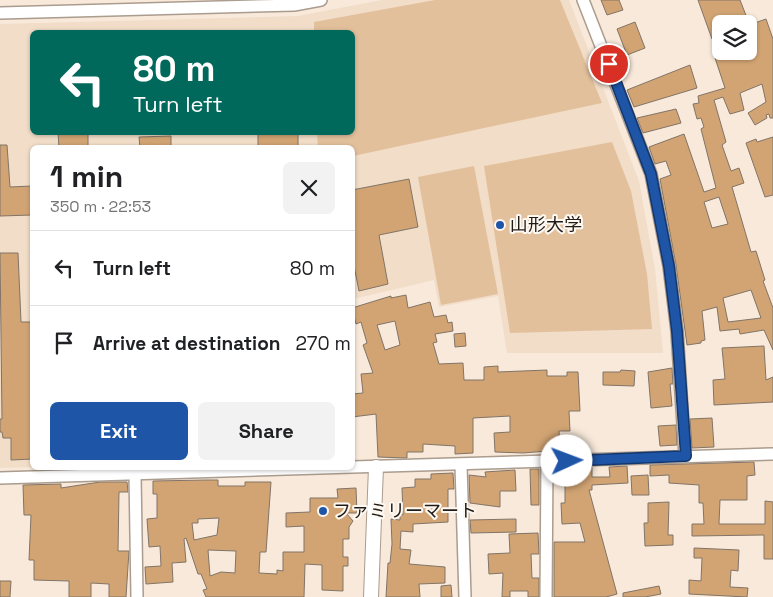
<!DOCTYPE html>
<html lang="en">
<head>
<meta charset="utf-8">
<style>
	body { margin:0; font-family:"Space Grotesk","Noto Sans JP",sans-serif; background:#f2f2f2; color:#202124; height:100vh; display:flex; flex-direction:column; font-size:19px; white-space:nowrap }
	* { box-sizing:border-box; margin:0 }
	p { font-size:16px; color:#757577 }
	.icon { flex:none; width:28px; height:28px; fill:none; stroke:currentColor; stroke-width:2; stroke-linecap:round; stroke-linejoin:round }
	.map { position:relative; flex:1; overflow:hidden }
	.details { position:absolute; left:30px; top:145px; width:325px; height:325px; display:flex; flex-direction:column; background:#fff; border-radius:8px; box-shadow:0 1px 4px #0004 }
	.details>* { flex:none }
	.top-card { position:absolute; left:30px; top:30px; width:325px; height:105px; border-radius:8px; box-shadow:0 1px 4px #0004; background:#00695c; color:#fff; overflow:hidden }
	.buttons { position:absolute; left:712px; top:15px; display:grid; gap:10px }
	.buttons a { display:grid; place-items:center; width:45px; height:45px; border-radius:8px; background:#fff; box-shadow:0 1px 4px #0004; font-size:25px }
	.pin { position:absolute; display:grid; place-items:center; width:42px; height:42px; color:#fff; margin:-21px; border:2px solid #fff; border-radius:50%; box-shadow:0 1px 5px #0007 }
	.me { position:absolute; width:55px; margin:-28px; rotate:88deg; stroke-linejoin:round; filter:drop-shadow(0 0 4px #0008) }
	.turn { display:flex; align-items:center; gap:18px; height:105px; padding:0 20px; font-size:22px }
	.turn .icon { width:65px; height:65px; stroke-width:2.5 }
	.turn b { display:block; font-size:35px; line-height:42px }
	.round { display:grid; place-items:center; flex:none; width:52px; height:52px; border-radius:8px; background:#f2f2f2 }
	.head { display:flex; align-items:center; justify-content:space-between; height:85px; padding:0 20px }
	h1 { font-size:30px; font-weight:700; line-height:38px }
	.cta { display:flex; gap:10px; margin-top:auto; padding:10px 20px }
	.cta a { flex:1; height:58px; border-radius:8px; background:#1e55a7; color:#fff; font-size:20px; font-weight:700; line-height:58px; text-align:center }
	.cta a+a { background:#f2f2f2; color:#202124 }
	ul { padding:0; list-style:none }
	li { display:flex; align-items:center; gap:15px; height:75px; padding:0 20px; border-top:1px solid #e0e0e0 }
	li div { flex:1 }
	li b { display:block; font-size:19px }
	li em { font-style:normal }
	.map>svg:first-child { display:block }
</style>
</head>
<body>
<div class="map">
<svg width="773" height="597" viewBox="0 0 773 597">
	<rect width="100%" height="100%" fill="#f8e9da"/>
	<path fill="#f1ddc8" fill-rule="evenodd" d="M 382,0 L 569,0 L 639,181 L 655,269 L 663,353 L 507,353 L 498,296 L 439,307 L 434,280 L 353,299 L 352,148 L 32,148 L 32,467 L 0,468 L 0,24 L 298,16 ZM 32,32 L 352,32 L 352,132 L 32,132 Z"/>
	<g fill="#e3c09c">
		<path d="M 435,0 L 560,0 L 602,103 L 353,156 L 352,148 L 318,147 L 317,133 L 352,132 L 352,32 L 314,32 L 314,22 Z"/>
		<path d="M 612,142 L 631,191 L 647,274 L 652,329 L 510,333 L 484,166 Z"/>
		<path d="M 474,166 L 498,294 L 441,305 L 418,177 Z"/>
	</g>
	<g fill="#d2a473" stroke="#817467" fill-rule="evenodd">
		<path d="M 601,0 L 619,0 L 623,10 L 607,15 Z"/>
		<path d="M 698,0 L 740,0 L 747,18 L 731,24 L 721,24 L 721,36 L 712,39 Z"/>
		<path d="M 766,19 L 773,39 L 773,118 L 770,118 L 769,114 L 766,115 L 767,118 L 755,125 L 748,113 L 766,102 L 762,84 L 740,93 L 744,110 L 730,114 L 723,97 L 714,100 L 726,142 L 722,145 L 731,171 L 739,168 L 744,183 L 732,187 L 751,252 L 756,251 L 765,280 L 763,281 L 773,308 L 773,350 L 764,330 L 740,334 L 739,329 L 720,331 L 717,307 L 702,311 L 705,340 L 701,341 L 701,343 L 687,345 L 676,265 L 660,179 L 671,175 L 666,161 L 655,164 L 649,147 L 684,134 L 704,192 L 716,188 L 701,129 L 704,127 L 701,118 L 697,119 L 693,104 L 699,103 L 698,96 L 725,88 L 715,58 L 733,51 L 749,51 L 749,25 ZM 719,197 L 728,224 L 712,228 L 704,202 ZM 751,290 L 761,318 L 728,322 L 723,298 Z"/>
		<path d="M 635,22 L 645,48 L 627,55 L 617,29 Z"/>
		<path d="M 690,65 L 697,88 L 634,107 L 627,90 Z"/>
		<path d="M 676,109 L 681,123 L 643,133 L 637,118 Z"/>
		<path d="M 58,132 L 88,132 L 88,148 L 59,148 Z"/>
		<rect x="258" y="132" width="40" height="16"/>
		<path d="M 171,136 L 171,148 L 140,148 L 139,137 Z"/>
		<path d="M 773,137 L 773,195 L 765,197 L 746,143 L 756,139 L 757,142 Z"/>
		<path d="M 0,145 L 7,145 L 10,187 L 32,186 L 32,215 L 0,216 Z"/>
		<path d="M 409,179 L 418,227 L 379,235 L 388,284 L 359,291 L 352,256 L 352,190 Z"/>
		<path d="M 0,253 L 18,253 L 21,322 L 32,322 L 32,459 L 11,460 L 11,438 L 3,438 L 2,432 L 0,432 L 0,419 L 2,419 Z"/>
		<path d="M 406,295 L 408,308 L 430,302 L 434,317 L 446,315 L 448,323 L 452,322 L 453,331 L 435,334 L 437,342 L 433,343 L 439,364 L 463,363 L 464,380 L 484,380 L 484,367 L 498,366 L 498,372 L 547,370 L 547,376 L 567,376 L 567,372 L 578,372 L 580,411 L 569,411 L 570,431 L 559,431 L 560,450 L 523,453 L 495,452 L 494,433 L 510,432 L 510,416 L 473,418 L 473,453 L 455,454 L 455,446 L 423,444 L 423,452 L 407,452 L 407,458 L 378,457 L 376,414 L 352,417 L 352,394 L 363,393 L 361,374 L 373,373 L 363,345 L 367,343 L 361,322 L 356,324 L 352,308 L 391,296 L 391,298 ZM 395,321 L 400,345 L 385,350 L 377,325 Z"/>
		<path d="M 465,333 L 466,346 L 455,347 L 454,334 Z"/>
		<path d="M 764,346 L 766,380 L 773,377 L 773,402 L 714,405 L 713,380 L 725,379 L 722,348 Z"/>
		<path d="M 672,368 L 673,384 L 670,384 L 672,406 L 651,408 L 648,372 Z"/>
		<path d="M 621,370 L 635,371 L 634,386 L 603,385 L 603,372 L 620,372 Z"/>
		<path d="M 712,418 L 714,447 L 692,448 L 690,419 Z"/>
		<path d="M 676,425 L 677,445 L 660,446 L 658,426 Z"/>
		<path d="M 754,462 L 755,475 L 747,476 L 747,500 L 720,500 L 719,524 L 765,524 L 765,501 L 773,502 L 773,559 L 764,559 L 764,535 L 692,536 L 692,524 L 704,524 L 703,503 L 699,503 L 699,485 L 669,483 L 669,475 L 650,476 L 650,465 Z"/>
		<path d="M 627,466 L 628,483 L 592,485 L 592,490 L 589,490 L 617,594 L 606,597 L 554,597 L 554,542 L 585,542 L 580,523 L 562,524 L 561,503 L 565,503 L 565,468 L 592,467 L 592,477 L 610,477 L 609,467 Z"/>
		<path d="M 530,469 L 539,469 L 539,505 L 531,505 Z"/>
		<path d="M 515,470 L 516,491 L 500,491 L 500,507 L 470,503 L 469,475 L 486,477 L 485,472 Z"/>
		<path d="M 453,473 L 454,489 L 448,489 L 448,522 L 413,524 L 413,532 L 401,531 L 400,549 L 411,550 L 409,564 L 445,567 L 445,583 L 419,584 L 420,597 L 386,597 L 388,563 L 390,563 L 392,544 L 391,519 L 400,520 L 400,514 L 403,515 L 402,488 L 415,487 L 415,479 L 431,479 L 431,474 Z"/>
		<path d="M 648,475 L 649,495 L 632,495 L 631,476 Z"/>
		<path d="M 206,480 L 218,480 L 218,486 L 245,486 L 245,482 L 271,482 L 266,552 L 260,552 L 259,573 L 277,574 L 277,570 L 283,571 L 283,552 L 304,552 L 304,526 L 286,527 L 286,513 L 310,512 L 310,498 L 338,498 L 337,489 L 356,488 L 357,513 L 346,513 L 353,521 L 349,527 L 349,539 L 343,539 L 343,557 L 348,557 L 348,566 L 343,566 L 343,591 L 322,590 L 322,565 L 305,564 L 304,597 L 206,597 L 203,590 L 207,589 L 201,574 L 198,574 L 186,538 L 184,539 L 186,562 L 172,563 L 173,582 L 146,584 L 145,567 L 161,566 L 160,546 L 149,547 L 147,519 L 157,518 L 157,494 L 153,494 L 153,481 ZM 219,518 L 217,535 L 194,540 L 192,523 L 198,523 L 198,519 ZM 208,550 L 236,551 L 235,573 L 221,572 L 210,576 Z"/>
		<path d="M 100,482 L 127,482 L 128,492 L 119,492 L 118,551 L 129,551 L 126,597 L 109,597 L 109,584 L 91,583 L 91,597 L 69,597 L 69,581 L 34,580 L 34,560 L 29,560 L 31,515 L 24,515 L 23,485 L 61,484 L 61,488 Z"/>
		<path d="M 669,502 L 668,535 L 673,535 L 673,545 L 645,546 L 644,523 L 648,523 L 648,503 Z"/>
		<path d="M 516,519 L 516,532 L 471,533 L 470,520 Z"/>
		<path d="M 538,533 L 539,554 L 531,554 L 532,578 L 539,578 L 539,597 L 528,597 L 528,591 L 510,591 L 510,597 L 502,597 L 503,573 L 489,574 L 488,554 L 510,553 L 509,534 Z"/>
		<path d="M 694,548 L 739,550 L 738,571 L 731,570 L 730,587 L 748,588 L 747,597 L 689,594 L 689,580 L 701,581 L 702,558 L 694,558 Z"/>
		<path d="M 0,581 L 11,581 L 10,597 L 0,597 Z"/>
		<path d="M 451,585 L 452,597 L 441,597 L 441,586 Z"/>
		<path d="M 659,586 L 661,594 L 645,597 L 623,597 L 623,593 Z"/>
	</g>
	<g fill="none" stroke-linecap="round" stroke-linejoin="round">
		<defs>
			<g id="minor">
				<path d="M 583,0 L 651,174 L 669,266 L 677,331 L 685,456"/>
				<path d="M 0,13 L 294,5 L 321,0"/>
				<path d="M 461,465 L 465,597"/>
				<path d="M 135,474 L 137,597"/>
				<path d="M 0,478 L 773,454"/>
				<path d="M 546,597 L 547,462"/>
			</g>
			<path id="tertiary" d="M 371,597 L 376,467"/>
		</defs>
		<use href="#minor" stroke="#aa9c8e" stroke-width="14"/>
		<use href="#tertiary" stroke="#aa9c8e" stroke-width="16"/>
		<use href="#minor" stroke="#fff" stroke-width="11"/>
		<use href="#tertiary" stroke="#fff" stroke-width="14"/>
	</g>
	<g fill="none" stroke-linecap="round" stroke-linejoin="round">
		<defs>
			<path id="route" d="M 567,461 L 686,456 L 677,331 L 669,266 L 651,174 L 609,64"/>
		</defs>
		<use href="#route" stroke="#14376d" stroke-width="12"/>
		<use href="#route" stroke="#1e55a7" stroke-width="9"/>
	</g>
	<g fill="#1e55a7" stroke="#fef8f2" stroke-width="2">
		<circle cx="500" cy="225" r="5"/>
		<circle cx="323" cy="511" r="5"/>
	</g>
	<g text-anchor="middle" stroke-width="4" stroke-linejoin="round" paint-order="stroke">
		<g font-size="18" fill="#211b16" stroke="#fef8f2" text-anchor="start">
			<text x="510" y="231">山形大学</text>
			<text x="333" y="517">ファミリーマート</text>
		</g>
	</g>
</svg>
<div class="buttons">
<a><svg class="icon" aria-label="layers" viewBox="0 0 24 24"><path d="M12 4l9 5-9 5-9-5zM3 14l9 5 9-5"/></svg></a>
</div>
<div class="pin" style="left:609px;top:64px;background:#d93025"><svg class="icon" aria-label="arrive" viewBox="0 0 24 24"><path d="M6 21V4h12l-3 4 3 4H6"/></svg></div>
<svg class="me" style="left:567px;top:461px" viewBox="-20 -20 40 40"><circle r="19" fill="#fff"/><path d="M0-13L10 11 0 6-10 11z" fill="#1e55a7"/></svg>
<div class="top-card">
<div class="turn"><svg class="icon" aria-label="left" viewBox="0 0 24 24"><path d="M17 20v-9H6M10 6l-5 5 5 5"/></svg><div><b>80 m</b>Turn left</div></div>
</div>
<section class="details">
<div class="head"><div><h1>1 min</h1><p>350 m · 22:53</p></div><a class="round"><svg class="icon" aria-label="close" viewBox="0 0 24 24"><path d="M6 6l12 12M18 6L6 18"/></svg></a></div>
<ul>
<li><svg class="icon" aria-label="left" viewBox="0 0 24 24"><path d="M17 20v-9H6M10 6l-5 5 5 5"/></svg><div><b>Turn left</b></div><em>80 m</em></li>
<li><svg class="icon" aria-label="arrive" viewBox="0 0 24 24"><path d="M6 21V4h12l-3 4 3 4H6"/></svg><div><b>Arrive at destination</b></div><em>270 m</em></li>
</ul>
<div class="cta"><a>Exit</a><a>Share</a></div>
</section>
</div>
</body>
</html>
